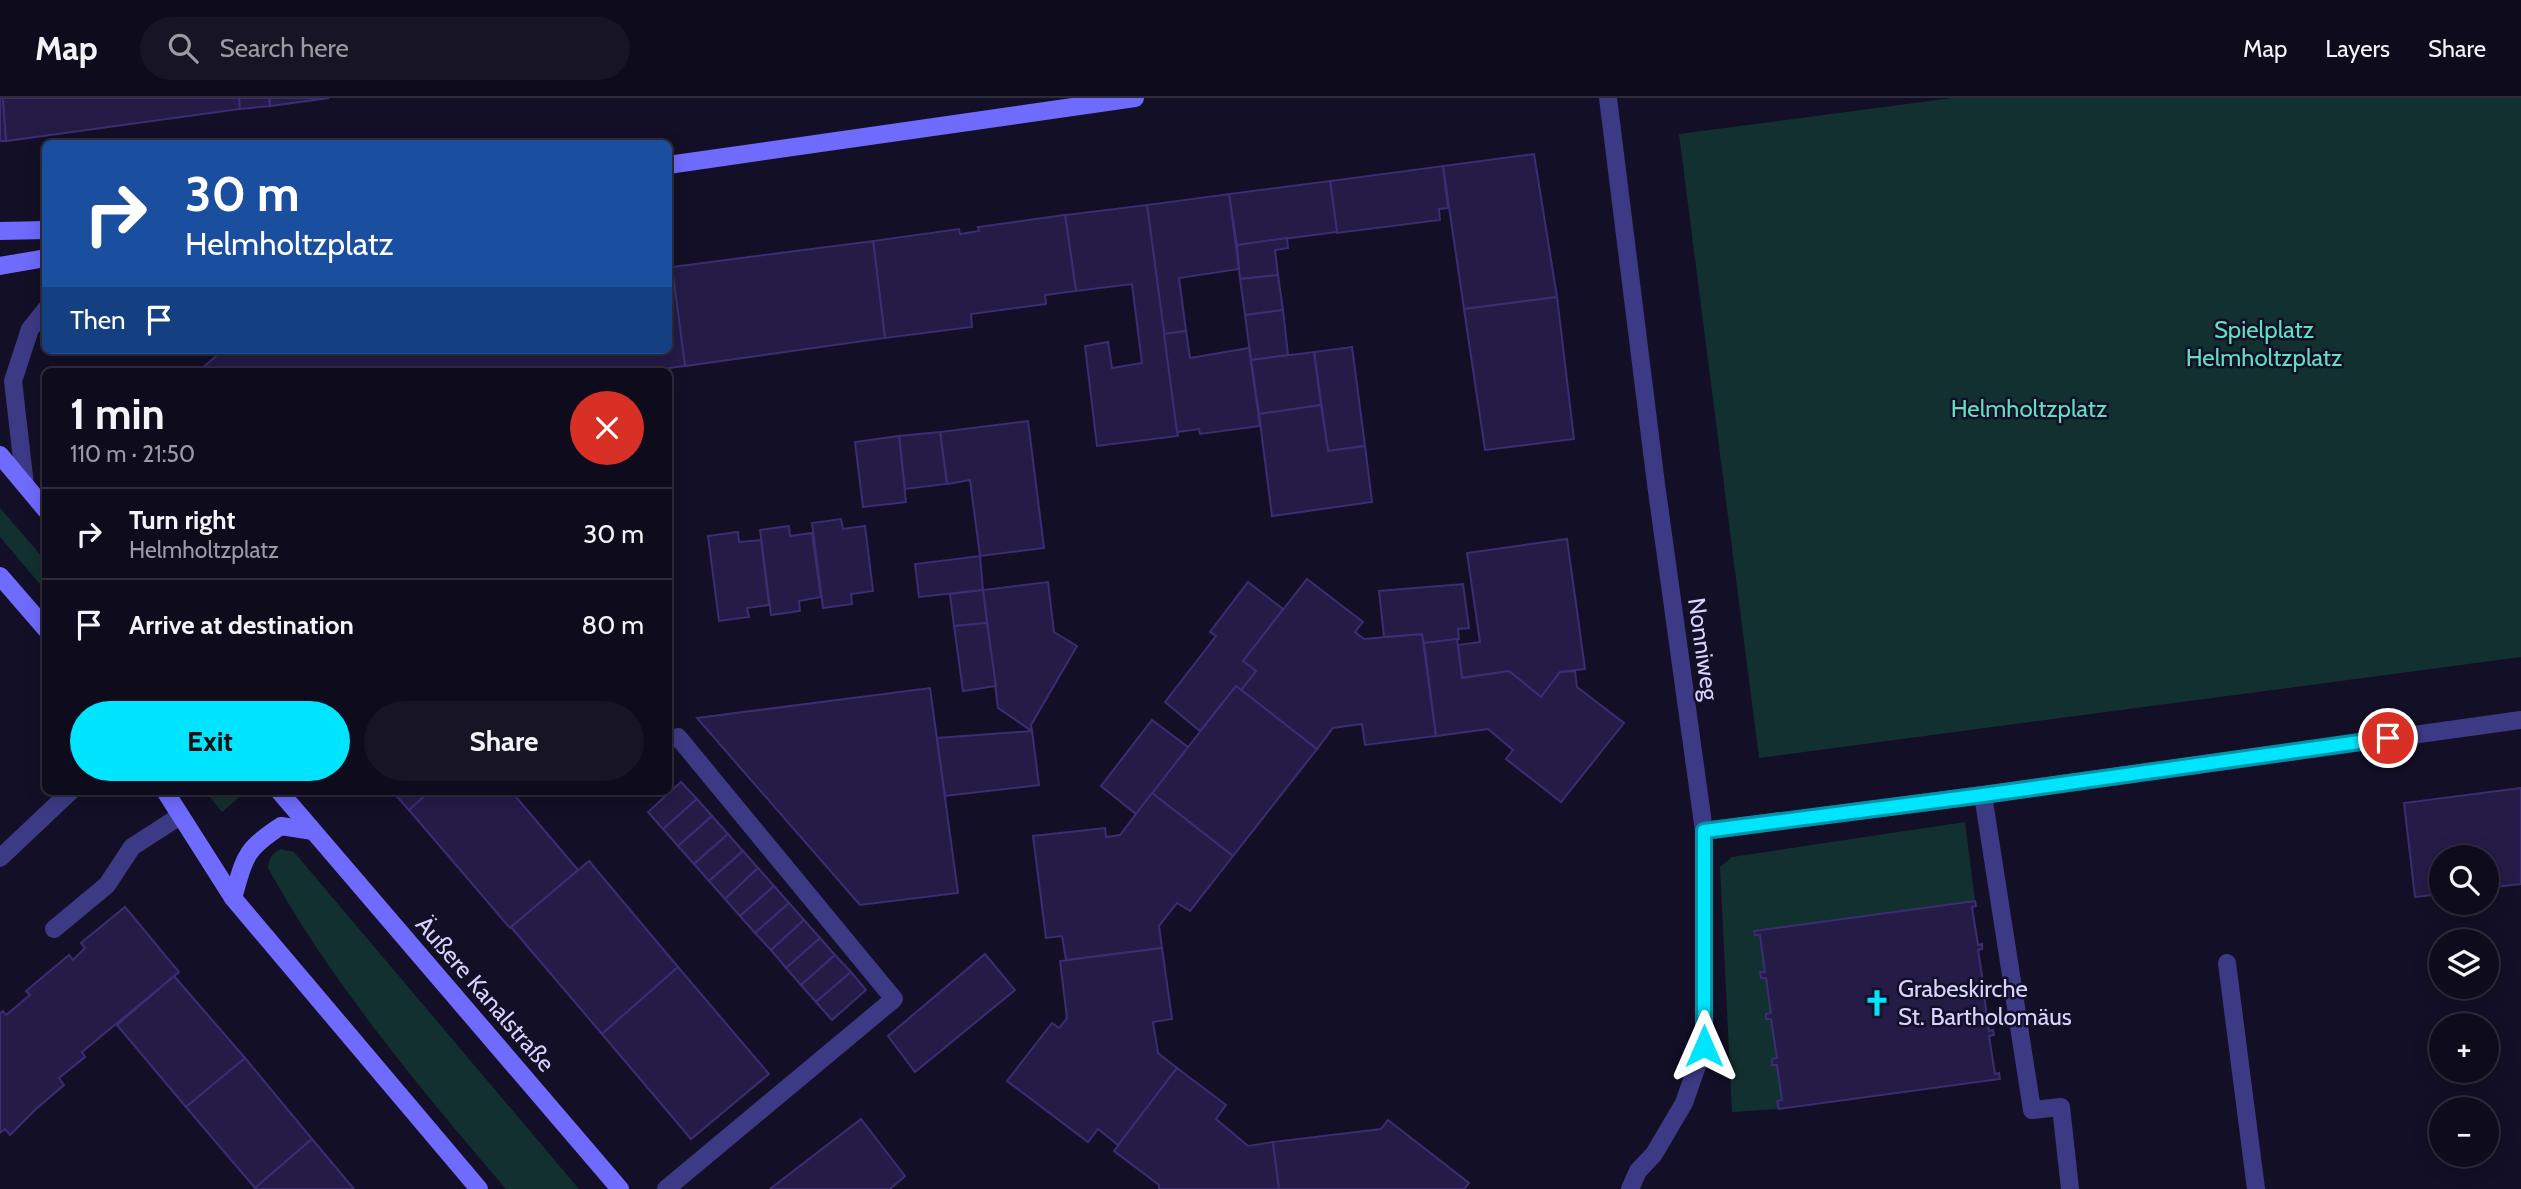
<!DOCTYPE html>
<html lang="en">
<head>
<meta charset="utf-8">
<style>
	body { margin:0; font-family:Cabin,sans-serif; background:#171425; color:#f1f3f6; height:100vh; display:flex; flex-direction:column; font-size:26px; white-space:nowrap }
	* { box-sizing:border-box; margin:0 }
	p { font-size:23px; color:#9b9ba3 }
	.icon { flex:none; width:38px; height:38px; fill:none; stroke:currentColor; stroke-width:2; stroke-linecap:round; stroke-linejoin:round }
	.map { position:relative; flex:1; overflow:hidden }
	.details { position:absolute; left:42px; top:270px; width:630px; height:427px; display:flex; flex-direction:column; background:#0e0b1c; border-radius:10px; box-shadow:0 4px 18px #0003,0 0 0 2px #2e2b3b }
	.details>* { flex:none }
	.banner { position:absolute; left:42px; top:42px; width:630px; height:214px; border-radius:10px; box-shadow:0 4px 18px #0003,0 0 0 2px #2e2b3b; background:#1a4fa0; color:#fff; overflow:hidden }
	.buttons { position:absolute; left:2429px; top:747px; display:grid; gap:14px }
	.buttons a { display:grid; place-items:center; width:70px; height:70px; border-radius:50%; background:#0e0b1c; box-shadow:0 4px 18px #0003,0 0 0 2px #2e2b3b; font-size:35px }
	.pin { position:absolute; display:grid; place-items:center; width:60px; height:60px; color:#fff; margin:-30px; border:4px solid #fff; border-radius:50%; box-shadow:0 2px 7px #0007 }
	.me { position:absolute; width:77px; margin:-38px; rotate:0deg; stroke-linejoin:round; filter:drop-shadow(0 0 5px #0008) }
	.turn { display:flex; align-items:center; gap:24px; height:147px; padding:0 28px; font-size:32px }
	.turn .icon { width:91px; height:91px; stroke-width:2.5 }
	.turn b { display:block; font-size:49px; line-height:60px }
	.then { display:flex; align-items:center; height:66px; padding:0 28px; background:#0003; gap:14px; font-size:26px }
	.round { display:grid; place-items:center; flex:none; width:74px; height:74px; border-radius:37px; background:#171425 }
	.headline { display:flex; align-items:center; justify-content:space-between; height:119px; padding:0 28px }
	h1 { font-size:42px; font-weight:800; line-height:52px }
	.action { display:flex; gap:14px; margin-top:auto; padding:14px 28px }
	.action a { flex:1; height:80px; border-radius:42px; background:#00e5ff; color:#111; font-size:28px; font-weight:800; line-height:80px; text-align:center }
	.action a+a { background:#171425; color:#f1f3f6 }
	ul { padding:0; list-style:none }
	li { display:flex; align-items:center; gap:21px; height:91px; padding:0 28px; border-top:2px solid #2e2b3b }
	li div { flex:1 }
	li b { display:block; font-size:26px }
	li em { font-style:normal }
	header { display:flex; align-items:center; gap:42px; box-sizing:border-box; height:98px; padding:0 35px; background:#0e0b1c; border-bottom:2px solid #2e2b3b }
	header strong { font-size:33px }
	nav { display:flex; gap:38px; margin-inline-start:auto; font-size:24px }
	.search { width:490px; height:63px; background:#171425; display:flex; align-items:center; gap:18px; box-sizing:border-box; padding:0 24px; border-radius:38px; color:#9b9ba3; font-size:26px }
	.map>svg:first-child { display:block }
</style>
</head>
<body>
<header>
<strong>Map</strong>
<div class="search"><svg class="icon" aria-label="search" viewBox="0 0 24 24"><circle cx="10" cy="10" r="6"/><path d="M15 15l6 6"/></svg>Search here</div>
<nav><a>Map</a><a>Layers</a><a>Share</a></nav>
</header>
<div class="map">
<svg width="2521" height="1091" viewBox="0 0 2521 1091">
	<rect width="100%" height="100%" fill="#130f26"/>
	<g fill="#12302f">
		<path d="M 1952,0 L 2521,0 L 2521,559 L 1759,660 L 1679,36 Z"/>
		<path d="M 0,410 L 45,462 L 45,492 L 0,439 Z"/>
		<path d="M 205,693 L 242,693 L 244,695 L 222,714 Z"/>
		<path d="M 1965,724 L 1975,803 L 1754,833 L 1755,837 L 1760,837 L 1765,874 L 1760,875 L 1761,880 L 1766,880 L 1771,915 L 1766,916 L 1766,921 L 1771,921 L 1777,960 L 1772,961 L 1772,967 L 1777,967 L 1782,1002 L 1777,1003 L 1779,1011 L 1732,1014 L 1720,769 L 1732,759 Z"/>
		<path d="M 281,751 L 294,754 L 579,1091 L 506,1091 C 422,993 330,883 268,770 C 269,760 272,755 281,751 Z"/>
	</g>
	<g fill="#241b47" stroke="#3b2d73" stroke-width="2">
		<path d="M 0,0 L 3,0 L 6,43 L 0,43 Z"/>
		<path d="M 3,0 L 239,0 L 240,11 L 6,43 Z"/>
		<path d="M 239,0 L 269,0 L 270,8 L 240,11 Z"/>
		<path d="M 270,0 L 329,0 L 270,8 Z"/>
		<path d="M 1534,56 L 1557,199 L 1464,211 L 1443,68 Z"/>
		<path d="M 1443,68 L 1448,110 L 1439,111 L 1440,122 L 1337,135 L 1330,83 Z"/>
		<path d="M 1330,83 L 1337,134 L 1237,147 L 1229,96 Z"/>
		<path d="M 1229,96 L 1239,171 L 1179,180 L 1186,233 L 1164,236 L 1147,107 Z"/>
		<path d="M 1147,107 L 1178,338 L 1097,348 L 1085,248 L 1108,244 L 1112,270 L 1142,265 L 1132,186 L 1076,193 L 1065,117 Z"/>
		<path d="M 1065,117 L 1076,193 L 1045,197 L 1046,206 L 971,216 L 972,229 L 885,240 L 873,143 L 959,131 L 960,136 L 979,133 L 978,129 Z"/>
		<path d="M 1287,140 L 1288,150 L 1275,152 L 1278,177 L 1240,181 L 1237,147 Z"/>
		<path d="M 873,143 L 885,240 L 685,268 L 672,169 Z"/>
		<path d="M 672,169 L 685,268 L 647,273 L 199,273 L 223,252 L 668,252 L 668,170 Z"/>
		<path d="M 1278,177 L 1283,212 L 1245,217 L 1240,181 Z"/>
		<path d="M 1557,199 L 1574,341 L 1485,352 L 1464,211 Z"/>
		<path d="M 1283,212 L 1288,257 L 1251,262 L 1245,217 Z"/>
		<path d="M 1186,233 L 1190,260 L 1249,250 L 1260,328 L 1200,336 L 1199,331 L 1177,334 L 1164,236 Z"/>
		<path d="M 1352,249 L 1365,348 L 1328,353 L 1314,254 Z"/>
		<path d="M 1314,254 L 1321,307 L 1259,316 L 1251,262 Z"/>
		<path d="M 1321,307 L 1328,353 L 1365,348 L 1372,404 L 1272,418 L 1259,316 Z"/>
		<path d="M 1028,323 L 1044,450 L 980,458 L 970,382 L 947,386 L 940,334 Z"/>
		<path d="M 940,334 L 947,386 L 905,391 L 899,338 Z"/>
		<path d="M 899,338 L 906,404 L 863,409 L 855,344 Z"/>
		<path d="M 841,421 L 843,431 L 865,428 L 873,493 L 851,496 L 852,506 L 823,510 L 812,425 Z"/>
		<path d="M 789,428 L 790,438 L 812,435 L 821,499 L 799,503 L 800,513 L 771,517 L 760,432 Z"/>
		<path d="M 738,434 L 739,444 L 761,442 L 769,507 L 747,510 L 749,519 L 719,523 L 708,438 Z"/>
		<path d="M 1567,441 L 1585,571 L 1560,574 L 1541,599 L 1509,573 L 1462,580 L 1458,547 L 1480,544 L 1467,455 Z"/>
		<path d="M 980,458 L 983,492 L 919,499 L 915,466 Z"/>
		<path d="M 1307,481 L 1363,524 L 1355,534 L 1364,541 L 1422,536 L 1436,638 L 1365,647 L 1362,626 L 1333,630 L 1317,651 L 1241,592 L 1256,573 L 1243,563 Z"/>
		<path d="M 1048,484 L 1054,534 L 1077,548 L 1031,627 L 1032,633 L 998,610 L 983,492 Z"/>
		<path d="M 1248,484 L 1283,511 L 1243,563 L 1256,573 L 1241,592 L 1236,588 L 1200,633 L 1165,604 L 1216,538 L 1210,534 Z"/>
		<path d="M 1463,486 L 1469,530 L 1458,531 L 1459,541 L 1424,545 L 1422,536 L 1384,539 L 1379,493 Z"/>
		<path d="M 983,492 L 987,525 L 954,528 L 950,496 Z"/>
		<path d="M 987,525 L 996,588 L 963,593 L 954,528 Z"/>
		<path d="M 1457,541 L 1462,580 L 1509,573 L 1541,599 L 1560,574 L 1575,573 L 1577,589 L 1624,625 L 1561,704 L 1506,661 L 1513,652 L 1488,631 L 1436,638 L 1424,545 Z"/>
		<path d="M 1236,588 L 1317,651 L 1233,758 L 1152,695 Z"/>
		<path d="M 930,590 L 958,795 L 860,807 L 697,620 Z"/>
		<path d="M 1152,622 L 1188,649 L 1136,716 L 1101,688 Z"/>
		<path d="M 1032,633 L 1039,687 L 945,698 L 937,640 Z"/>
		<path d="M 681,684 L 697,701 L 663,731 L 648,714 Z"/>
		<path d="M 2521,690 L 2521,786 L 2487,790 L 2487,760 L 2441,760 L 2441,796 L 2415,799 L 2404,705 Z"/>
		<path d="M 392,693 L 430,693 L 409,712 Z"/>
		<path d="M 430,693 L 511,693 L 578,772 L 510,830 L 409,712 Z"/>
		<path d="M 1152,695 L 1233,758 L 1190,813 L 1177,805 L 1159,828 L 1162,850 L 1066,862 L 1062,838 L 1046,840 L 1033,738 L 1105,730 L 1106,739 L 1120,737 Z"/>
		<path d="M 697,701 L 712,718 L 678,748 L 663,731 Z"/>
		<path d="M 712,718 L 728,736 L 694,766 L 678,748 Z"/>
		<path d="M 728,736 L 743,753 L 709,783 L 694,766 Z"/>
		<path d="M 743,753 L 758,770 L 725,801 L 709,783 Z"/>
		<path d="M 589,763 L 678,869 L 602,936 L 511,829 Z"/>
		<path d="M 758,770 L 774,788 L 740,818 L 725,801 Z"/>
		<path d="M 774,788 L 789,805 L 755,835 L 740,818 Z"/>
		<path d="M 1975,803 L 1976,808 L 1972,809 L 1978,847 L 1982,846 L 1982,851 L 1978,852 L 1984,891 L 1988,890 L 1988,895 L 1984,896 L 1989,933 L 1993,932 L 1994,937 L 1989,938 L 1995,976 L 1999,975 L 2000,981 L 1779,1011 L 1777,1003 L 1782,1002 L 1777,967 L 1772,967 L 1772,961 L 1777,960 L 1771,921 L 1766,921 L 1766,916 L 1771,915 L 1766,880 L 1761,880 L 1760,874 L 1765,874 L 1760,837 L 1755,837 L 1754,833 Z"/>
		<path d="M 789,805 L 804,822 L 771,852 L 755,835 Z"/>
		<path d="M 125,809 L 179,874 L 82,954 L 85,959 L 59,980 L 64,987 L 36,1011 L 10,1037 L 5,1031 L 0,1035 L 0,916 L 3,913 L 6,917 L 30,897 L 26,893 L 69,857 L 73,862 L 85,850 L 81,845 Z"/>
		<path d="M 804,822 L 820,840 L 786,870 L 771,852 Z"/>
		<path d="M 820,840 L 835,857 L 801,887 L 786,870 Z"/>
		<path d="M 1162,850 L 1172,921 L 1153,924 L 1158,955 L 1177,970 L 1118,1047 L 1098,1031 L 1088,1044 L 1007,983 L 1052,925 L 1059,930 L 1067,920 L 1060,863 Z"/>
		<path d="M 985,856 L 1015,892 L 915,974 L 888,938 Z"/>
		<path d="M 835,857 L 851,874 L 816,904 L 801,887 Z"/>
		<path d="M 678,869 L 769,976 L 691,1041 L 602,936 Z"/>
		<path d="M 851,874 L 866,892 L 832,922 L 816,904 Z"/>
		<path d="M 174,878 L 245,960 L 186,1009 L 117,927 Z"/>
		<path d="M 245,960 L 312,1041 L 255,1090 L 186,1009 Z"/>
		<path d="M 1177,970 L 1226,1007 L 1216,1021 L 1248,1048 L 1273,1044 L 1279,1091 L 1159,1091 L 1159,1087 L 1114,1053 Z"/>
		<path d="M 861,1021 L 905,1078 L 890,1091 L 770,1091 Z"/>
		<path d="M 1388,1022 L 1469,1085 L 1464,1091 L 1279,1091 L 1273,1044 L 1381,1031 Z"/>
		<path d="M 312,1041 L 354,1091 L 256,1091 L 255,1090 Z"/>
	</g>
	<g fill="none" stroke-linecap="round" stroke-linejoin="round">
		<g stroke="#3d3a85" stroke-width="18">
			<path d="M 1983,697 L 2032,1012 L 2061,1009 L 2070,1091"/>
			<path d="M 0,760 L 71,693"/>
			<path d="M 54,831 L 107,787 L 132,749 L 180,718"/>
			<path d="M 2227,865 L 2256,1091"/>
			<path d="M 666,1091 L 894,901 L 678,639 L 668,642"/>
		</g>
		<g stroke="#3d3a85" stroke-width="18">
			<path d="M 1608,0 L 1656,386 L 1704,733 L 1704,948 L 1684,1005 L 1654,1056 L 1638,1073 L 1630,1091"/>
			<path d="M 25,387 L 13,283 L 30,231 L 46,211"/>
			<path d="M 1704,733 L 1983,697 L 2521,622"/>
		</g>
		<g stroke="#6f6bff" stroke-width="18">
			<path d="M 668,67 L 1135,0"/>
			<path d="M 0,133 L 46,132"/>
			<path d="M 0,168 L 46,160"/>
			<path d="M 0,357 L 46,412"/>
			<path d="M 0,478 L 46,531"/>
			<path d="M 165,693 L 233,800 L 479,1091"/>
			<path d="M 279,693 L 620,1091"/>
			<path d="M 233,800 C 245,759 244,752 281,728 L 313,733"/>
		</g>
	</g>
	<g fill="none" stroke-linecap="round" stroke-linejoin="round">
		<defs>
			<path id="route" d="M 1704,948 L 1704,733 L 1983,697 L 2388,640"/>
		</defs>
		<use href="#route" stroke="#0095a6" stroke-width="18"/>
		<use href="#route" stroke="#00e5ff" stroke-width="12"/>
	</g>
	<defs>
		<symbol id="church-bare" viewBox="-9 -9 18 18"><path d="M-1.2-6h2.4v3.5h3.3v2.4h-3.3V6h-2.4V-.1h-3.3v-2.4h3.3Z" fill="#00e5ff" stroke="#130f26" stroke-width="2.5" paint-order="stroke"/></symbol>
	</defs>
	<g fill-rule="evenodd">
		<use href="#church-bare" x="1858" y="886" width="38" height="38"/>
	</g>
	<g text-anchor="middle" stroke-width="5" stroke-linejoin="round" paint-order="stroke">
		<g font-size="24" fill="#5fe0c0" stroke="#130f26">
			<text x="2264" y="240">Spielplatz<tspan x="2264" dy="28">Helmholtzplatz</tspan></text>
			<text x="2029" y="319">Helmholtzplatz</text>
		</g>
		<g font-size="24" fill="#d9d4ff" stroke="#130f26">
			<text transform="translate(1703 551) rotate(82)" y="8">Nonniweg</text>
			<text transform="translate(485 896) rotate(49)" y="8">Äußere Kanalstraße</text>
		</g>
		<g font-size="24" fill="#d9d4ff" stroke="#130f26" text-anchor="start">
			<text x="1898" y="899">Grabeskirche<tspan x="1898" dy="28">St. Bartholomäus</tspan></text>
		</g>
	</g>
</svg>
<div class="buttons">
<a><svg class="icon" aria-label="search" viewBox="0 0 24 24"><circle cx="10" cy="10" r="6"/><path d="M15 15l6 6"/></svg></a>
<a><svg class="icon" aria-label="layers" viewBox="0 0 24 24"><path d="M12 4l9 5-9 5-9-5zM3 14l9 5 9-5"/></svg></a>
<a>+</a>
<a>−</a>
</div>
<div class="pin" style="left:2388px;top:640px;background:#d93025"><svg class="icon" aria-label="arrive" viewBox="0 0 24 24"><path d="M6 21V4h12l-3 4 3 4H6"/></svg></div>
<svg class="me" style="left:1704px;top:948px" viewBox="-20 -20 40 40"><path d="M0-17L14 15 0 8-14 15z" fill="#00e5ff" stroke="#fff" stroke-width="4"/></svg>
<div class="banner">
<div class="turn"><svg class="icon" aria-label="right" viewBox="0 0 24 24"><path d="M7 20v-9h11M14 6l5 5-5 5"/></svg><div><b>30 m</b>Helmholtzplatz</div></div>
<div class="then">Then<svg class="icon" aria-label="arrive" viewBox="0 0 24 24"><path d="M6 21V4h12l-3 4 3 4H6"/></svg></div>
</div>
<section class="details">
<div class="headline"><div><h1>1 min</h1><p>110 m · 21:50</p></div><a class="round" style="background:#d93025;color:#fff"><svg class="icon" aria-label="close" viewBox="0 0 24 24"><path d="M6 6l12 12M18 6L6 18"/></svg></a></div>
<ul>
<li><svg class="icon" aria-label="right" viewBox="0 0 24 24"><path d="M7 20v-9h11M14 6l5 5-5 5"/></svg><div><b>Turn right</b><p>Helmholtzplatz</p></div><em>30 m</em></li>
<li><svg class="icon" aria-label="arrive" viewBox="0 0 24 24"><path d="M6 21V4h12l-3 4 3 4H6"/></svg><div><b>Arrive at destination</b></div><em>80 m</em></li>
</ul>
<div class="action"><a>Exit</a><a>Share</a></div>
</section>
</div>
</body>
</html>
